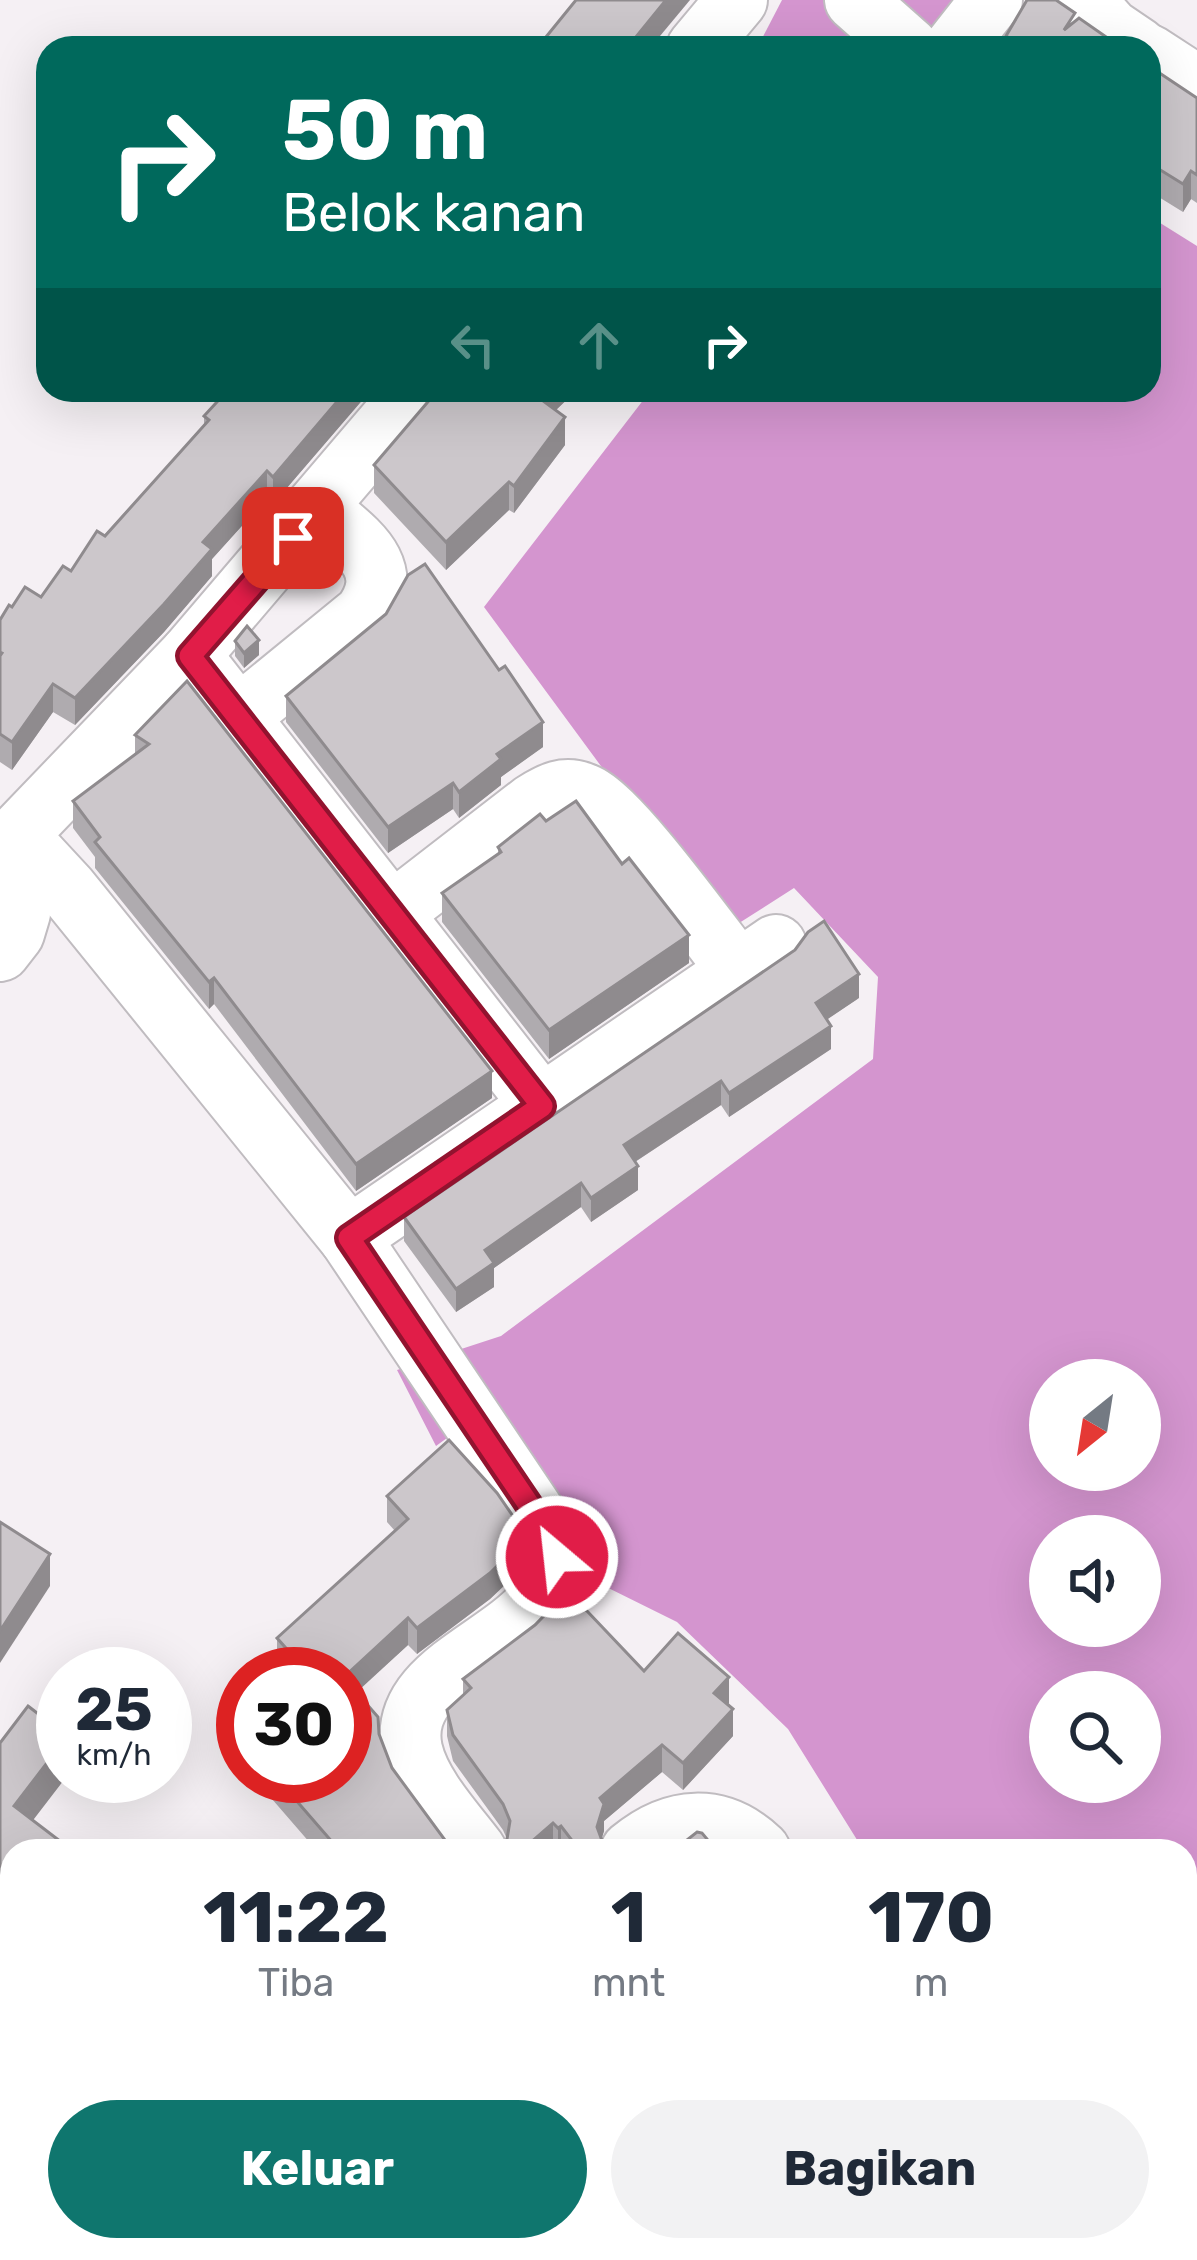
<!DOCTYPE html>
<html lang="id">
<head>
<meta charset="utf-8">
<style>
	body { margin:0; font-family:Rubik,sans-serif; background:#f2f2f3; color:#1f2937; height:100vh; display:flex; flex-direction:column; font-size:45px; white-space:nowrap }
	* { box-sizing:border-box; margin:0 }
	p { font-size:39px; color:#747a83 }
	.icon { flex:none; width:66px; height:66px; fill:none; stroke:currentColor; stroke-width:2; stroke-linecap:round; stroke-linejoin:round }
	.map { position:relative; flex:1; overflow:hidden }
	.panel { position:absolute; left:0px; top:1839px; width:1197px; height:423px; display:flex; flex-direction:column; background:#fff; border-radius:36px 36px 0 0; box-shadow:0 12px 48px #0002 }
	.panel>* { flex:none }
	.top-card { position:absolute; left:36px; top:36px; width:1125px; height:366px; border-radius:36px; box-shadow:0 12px 48px #0002; background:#00695c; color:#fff; overflow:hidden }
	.needle { width:78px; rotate:210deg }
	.buttons { position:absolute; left:1029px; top:1359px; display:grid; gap:24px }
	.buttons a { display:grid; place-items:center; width:132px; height:132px; border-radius:50%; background:#fff; box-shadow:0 12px 48px #0002; font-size:60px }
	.speed { position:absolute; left:36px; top:1647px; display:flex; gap:24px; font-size:60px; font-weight:700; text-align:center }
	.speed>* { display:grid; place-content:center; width:156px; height:156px; border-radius:50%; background:#fff; box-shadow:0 12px 48px #0002; line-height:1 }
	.speed small { font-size:30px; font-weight:400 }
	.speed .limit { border:18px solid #d22; background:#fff; color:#111 }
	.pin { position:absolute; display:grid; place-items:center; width:102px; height:102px; color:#fff; margin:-51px; border-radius:24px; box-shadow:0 6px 18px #0006 }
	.me { position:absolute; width:132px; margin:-66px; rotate:332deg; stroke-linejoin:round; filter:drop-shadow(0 0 9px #0008) }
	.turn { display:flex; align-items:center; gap:42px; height:252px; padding:0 48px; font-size:54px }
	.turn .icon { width:156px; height:156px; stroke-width:2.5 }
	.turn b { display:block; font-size:84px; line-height:102px }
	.lanes { display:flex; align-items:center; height:114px; padding:0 48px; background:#0003; justify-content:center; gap:60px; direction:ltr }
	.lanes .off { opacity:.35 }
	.eta { display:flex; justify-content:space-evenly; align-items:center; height:204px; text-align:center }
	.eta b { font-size:72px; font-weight:700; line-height:84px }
	.action { display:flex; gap:24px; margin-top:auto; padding:24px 48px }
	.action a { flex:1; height:138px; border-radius:72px; background:#0f766e; color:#fff; font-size:48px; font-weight:700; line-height:138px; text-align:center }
	.action a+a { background:#f2f2f3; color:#1f2937 }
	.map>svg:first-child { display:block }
</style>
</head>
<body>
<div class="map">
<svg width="1197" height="2260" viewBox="0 0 1197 2260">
	<rect width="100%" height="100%" fill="#f5f0f4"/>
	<g fill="#d495cf" fill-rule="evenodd">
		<path d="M 782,0 L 955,0 L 961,48 L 757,48 Z"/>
		<path d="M 1149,216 L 1197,246 L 1197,2116 L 1185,2126 L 1185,1851 L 864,1851 L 788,1729 L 677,1622 L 574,1571 L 484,1411 L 436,1446 L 397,1370 L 501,1336 L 873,1059 L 878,977 L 794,888 L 736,925 L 609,777 L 484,607 L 651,390 L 1149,390 ZM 1050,1380 L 1140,1380 L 1140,1470 L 1050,1470 ZM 1050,1536 L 1140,1536 L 1140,1626 L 1050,1626 ZM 1050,1692 L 1140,1692 L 1140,1782 L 1050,1782 Z"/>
	</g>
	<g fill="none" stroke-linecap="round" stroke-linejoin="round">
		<defs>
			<g id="minor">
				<path d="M 855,0 L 909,48"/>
				<path d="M 1084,0 L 1110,29 L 1138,48"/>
				<path d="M 697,48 L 737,0"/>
				<path d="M 954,48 L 992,0"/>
				<path d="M 1149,55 L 1197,86"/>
				<path d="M 190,655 L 542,1106"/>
				<path d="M 238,717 L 364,614 C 399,565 352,539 319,509"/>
				<path d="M 0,884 L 20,913 L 14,933 L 0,951"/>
				<path d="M 392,913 L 533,804 C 550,793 565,785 585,794 C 619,807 709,934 737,969"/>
				<path d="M 349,1237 L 67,889 L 17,835 L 190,655 L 416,390"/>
				<path d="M 476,1851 C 454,1822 420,1786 412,1750 C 392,1654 572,1640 554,1542 L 349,1237 L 776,945"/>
				<path d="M 631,1851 C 672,1817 719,1812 760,1851"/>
				<path d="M 1185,2044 L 1197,2033"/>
				<path d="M 0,2153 L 12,2166"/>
				<path d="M 89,2250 L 98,2260"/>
				<path d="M 806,2250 L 815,2260"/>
				<path d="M 960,2260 L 971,2250"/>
			</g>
		</defs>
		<use href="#minor" stroke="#c0bcc0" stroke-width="64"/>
		<use href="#minor" stroke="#fff" stroke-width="60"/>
	</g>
	<g fill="#afabaf">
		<path d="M 1075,22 L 1122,48 L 1006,48 L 1006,36 Z"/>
		<path d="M 1149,66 L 1197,98 L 1197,203 L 1191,199 L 1183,212 L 1149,191 Z"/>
		<path d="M 228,390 L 371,390 L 273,504 L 267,498 L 212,559 L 212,576 L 164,632 L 75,725 L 53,712 L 12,770 L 0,762 L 0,620 L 12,607 L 41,597 L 71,571 L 204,426 L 204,416 Z"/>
		<path d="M 438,390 L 577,390 L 556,410 L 565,445 L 514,513 L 509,510 L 446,570 L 374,493 L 374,465 Z"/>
		<path d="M 235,641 L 259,655 L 244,668 L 235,656 Z"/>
		<path d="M 187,681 L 492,1098 L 356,1191 L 214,1004 L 209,1009 L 95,868 L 95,857 L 73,828 L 73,801 L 135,755 L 135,735 Z"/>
		<path d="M 286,696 L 543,747 L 501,777 L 501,785 L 459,818 L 453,809 L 388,853 L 286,722 Z"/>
		<path d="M 546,821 L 689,963 L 549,1059 L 442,922 L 442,893 L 498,855 L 498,847 Z"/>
		<path d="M 859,998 L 827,1019 L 831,1049 L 729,1117 L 721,1105 L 635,1162 L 638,1190 L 591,1222 L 581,1207 L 494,1268 L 494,1287 L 456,1312 L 404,1241 L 404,1217 Z"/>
		<path d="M 387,1496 L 517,1537 L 518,1565 L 509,1581 L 490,1599 L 417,1654 L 408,1645 L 356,1692 L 379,1734 L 392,1768 L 450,1847 L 456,1851 L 317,1851 L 252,1776 L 345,1776 L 345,1674 L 285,1674 L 277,1664 L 277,1638 L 395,1531 L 387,1522 Z"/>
		<path d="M 644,1671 L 729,1703 L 728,1705 L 733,1736 L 683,1790 L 662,1772 L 604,1821 L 604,1831 L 601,1839 L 604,1846 L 611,1851 L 554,1851 L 553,1849 L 551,1851 L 497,1851 L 507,1839 L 503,1830 L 453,1761 L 447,1736 L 447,1710 L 463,1695 L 463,1679 Z"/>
		<path d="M 679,2250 L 785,2250 L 797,2260 L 688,2260 Z"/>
	</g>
	<g fill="#8f8b8e">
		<path d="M 666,0 L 690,0 L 650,48 L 627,48 Z"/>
		<path d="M 1191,171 L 1191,199 L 1183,212 L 1183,184 Z"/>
		<path d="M 347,390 L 371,390 L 273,504 L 273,477 Z"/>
		<path d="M 548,390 L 577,390 L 539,426 L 539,398 Z"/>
		<path d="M 565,417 L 565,445 L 514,513 L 514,486 Z"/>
		<path d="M 267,471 L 267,498 L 212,559 L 212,576 L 164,632 L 75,725 L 75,698 L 203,542 Z"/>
		<path d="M 509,482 L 509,510 L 446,570 L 446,542 Z"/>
		<path d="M 259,640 L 259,655 L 244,668 L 244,653 Z"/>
		<path d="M 53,684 L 53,712 L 12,770 L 12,742 Z"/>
		<path d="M 543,722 L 543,747 L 501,777 L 501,785 L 459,818 L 459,792 L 497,754 Z"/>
		<path d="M 453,783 L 453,809 L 388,853 L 388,827 Z"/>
		<path d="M 689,935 L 689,963 L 549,1059 L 549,1030 Z"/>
		<path d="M 859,974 L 859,998 L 816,1027 L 816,1003 Z"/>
		<path d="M 214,978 L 214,1004 L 209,1009 L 209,982 Z"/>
		<path d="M 831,1026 L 831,1049 L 729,1117 L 729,1093 Z"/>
		<path d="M 492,1071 L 492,1098 L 356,1191 L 356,1164 Z"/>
		<path d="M 721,1081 L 721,1105 L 624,1169 L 624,1145 Z"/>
		<path d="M 638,1166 L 638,1190 L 591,1222 L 591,1198 Z"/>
		<path d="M 581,1183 L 581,1207 L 494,1268 L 494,1287 L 456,1312 L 456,1289 L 485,1250 Z"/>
		<path d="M 517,1522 L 518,1565 L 509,1581 L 490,1599 L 417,1654 L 417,1628 Z"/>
		<path d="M 50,1554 L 50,1586 L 0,1663 L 0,1631 Z"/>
		<path d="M 408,1618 L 408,1645 L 345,1703 L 345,1676 Z"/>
		<path d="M 729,1677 L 729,1703 L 714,1719 L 714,1693 Z"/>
		<path d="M 733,1709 L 733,1736 L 683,1790 L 683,1763 Z"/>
		<path d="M 63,1742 L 63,1776 L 67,1776 L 14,1845 L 14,1806 Z"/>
		<path d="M 662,1745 L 662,1772 L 604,1821 L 604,1831 L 598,1851 L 597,1827 L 600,1798 Z"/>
		<path d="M 553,1823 L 553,1849 L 551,1851 L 521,1851 Z"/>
		<path d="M 561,1826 L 561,1851 L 558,1851 L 558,1828 Z"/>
		<path d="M 12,1931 L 12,1970 L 0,1986 L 0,1946 Z"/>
		<path d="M 853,2250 L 885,2250 L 873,2260 L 841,2260 Z"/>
	</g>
	<g fill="#ccc7cb" stroke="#8f8b8e" stroke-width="3">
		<path d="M 576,0 L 666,0 L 627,48 L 537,48 Z"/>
		<path d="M 1027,0 L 1056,0 L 1075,13 L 1064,30 L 1079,18 L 1122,48 L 1026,48 L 1006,36 Z"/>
		<path d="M 1149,66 L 1197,98 L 1197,175 L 1191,171 L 1183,184 L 1149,163 Z"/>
		<path d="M 228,390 L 347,390 L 273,477 L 267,471 L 203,542 L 212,549 L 164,604 L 75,698 L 53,684 L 12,742 L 0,734 L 0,656 L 2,653 L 0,652 L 0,620 L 9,605 L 12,607 L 25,587 L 41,597 L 63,566 L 71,571 L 97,531 L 105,536 L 209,420 L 204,416 Z"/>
		<path d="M 438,390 L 548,390 L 539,398 L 565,417 L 514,486 L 509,482 L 446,542 L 374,465 Z"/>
		<path d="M 425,564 L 499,670 L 505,666 L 543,722 L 497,754 L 501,759 L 459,792 L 453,783 L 388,827 L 286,696 L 386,614 L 408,575 Z"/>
		<path d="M 247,626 L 259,640 L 244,653 L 235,641 Z"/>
		<path d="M 187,681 L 492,1071 L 356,1164 L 214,978 L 209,982 L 95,842 L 100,837 L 73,801 L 149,744 L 135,735 Z"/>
		<path d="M 576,801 L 622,864 L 629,858 L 689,935 L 549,1030 L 442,893 L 501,852 L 498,847 L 540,814 L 546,821 Z"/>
		<path d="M 824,921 L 859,974 L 816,1003 L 831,1026 L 729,1093 L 721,1081 L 624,1145 L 638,1166 L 591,1198 L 581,1183 L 485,1250 L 494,1263 L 456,1289 L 404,1217 L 795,950 L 808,932 Z"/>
		<path d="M 449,1440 L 497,1493 L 517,1522 L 509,1528 L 518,1539 L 509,1554 L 490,1573 L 417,1628 L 408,1618 L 345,1676 L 345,1674 L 309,1674 L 277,1638 L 408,1519 L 387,1496 Z"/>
		<path d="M 0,1522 L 50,1554 L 0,1631 Z"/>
		<path d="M 568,1591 L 644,1671 L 678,1633 L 729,1677 L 714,1693 L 733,1709 L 683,1763 L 662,1745 L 600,1798 L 604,1804 L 597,1827 L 604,1846 L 611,1851 L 580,1851 L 561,1826 L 558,1828 L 553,1823 L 521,1851 L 497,1851 L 507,1839 L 510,1821 L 503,1804 L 453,1735 L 447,1710 L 471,1688 L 463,1679 L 535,1625 Z"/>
		<path d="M 345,1679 L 378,1717 L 379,1734 L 392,1768 L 450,1847 L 456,1851 L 340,1851 L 275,1776 L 345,1776 Z"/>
		<path d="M 28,1706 L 63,1733 L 63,1742 L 14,1806 L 73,1851 L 12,1851 L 12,1931 L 0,1946 L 0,1743 Z"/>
		<path d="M 697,1832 L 702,1833 L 717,1851 L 673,1851 Z"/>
		<path d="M 703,2250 L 785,2250 L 797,2260 L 712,2260 Z"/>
		<path d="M 844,2250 L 853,2250 L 841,2260 L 837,2260 Z"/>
	</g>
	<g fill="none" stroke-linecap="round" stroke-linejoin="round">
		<defs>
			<path id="route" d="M 293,538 L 190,656 L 542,1106 L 349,1238 L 554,1542 L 557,1557"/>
		</defs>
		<use href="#route" stroke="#92132f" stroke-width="30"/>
		<use href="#route" stroke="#e11d48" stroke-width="21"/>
	</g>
</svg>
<div class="buttons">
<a><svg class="needle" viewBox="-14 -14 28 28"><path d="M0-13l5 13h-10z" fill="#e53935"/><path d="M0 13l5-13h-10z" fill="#747a83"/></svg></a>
<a><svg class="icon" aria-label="sound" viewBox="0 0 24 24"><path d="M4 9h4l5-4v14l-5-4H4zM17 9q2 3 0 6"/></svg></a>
<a><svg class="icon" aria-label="search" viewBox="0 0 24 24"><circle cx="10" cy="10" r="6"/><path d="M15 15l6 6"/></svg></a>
</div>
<div class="speed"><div>25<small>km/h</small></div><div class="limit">30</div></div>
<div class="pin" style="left:293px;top:538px;background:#d93025"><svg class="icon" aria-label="arrive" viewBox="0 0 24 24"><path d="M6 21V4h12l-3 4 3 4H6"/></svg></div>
<svg class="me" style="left:557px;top:1557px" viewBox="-20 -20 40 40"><circle r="17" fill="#e11d48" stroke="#fff" stroke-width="3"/><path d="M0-11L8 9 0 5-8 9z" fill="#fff"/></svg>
<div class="top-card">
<div class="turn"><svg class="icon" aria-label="right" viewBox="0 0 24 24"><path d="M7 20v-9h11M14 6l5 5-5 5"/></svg><div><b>50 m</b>Belok kanan</div></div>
<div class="lanes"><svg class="icon off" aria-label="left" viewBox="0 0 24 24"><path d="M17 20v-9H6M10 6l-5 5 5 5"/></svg><svg class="icon off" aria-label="ahead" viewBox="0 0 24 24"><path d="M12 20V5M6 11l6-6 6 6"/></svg><svg class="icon" aria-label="right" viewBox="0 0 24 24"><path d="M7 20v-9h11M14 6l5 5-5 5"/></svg></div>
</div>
<section class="panel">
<div class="eta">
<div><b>11:22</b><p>Tiba</p></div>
<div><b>1</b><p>mnt</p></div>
<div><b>170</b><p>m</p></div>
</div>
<div class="action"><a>Keluar</a><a>Bagikan</a></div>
</section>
</div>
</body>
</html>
